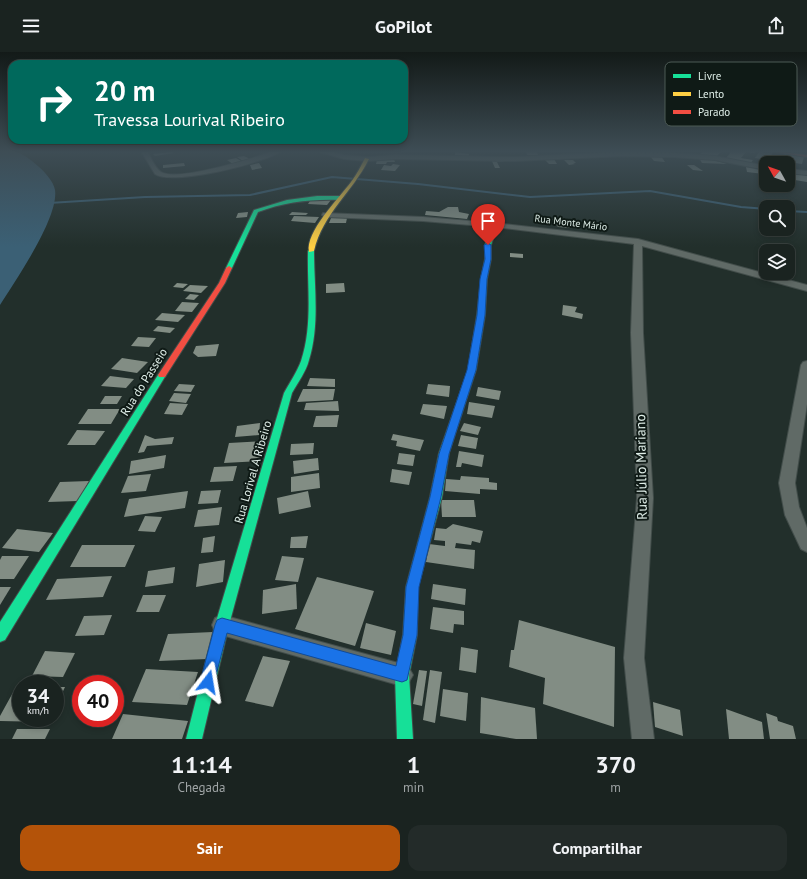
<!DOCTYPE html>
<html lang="pt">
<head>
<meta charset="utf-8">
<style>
	body { margin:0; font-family:"PT Sans",sans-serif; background:#232b29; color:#f1f3f6; height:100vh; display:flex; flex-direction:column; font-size:15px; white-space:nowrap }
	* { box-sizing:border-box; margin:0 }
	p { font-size:13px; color:#9fa4a5 }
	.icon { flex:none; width:22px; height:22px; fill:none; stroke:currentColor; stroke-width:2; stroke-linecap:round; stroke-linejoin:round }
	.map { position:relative; height:687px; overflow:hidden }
	.sheet { display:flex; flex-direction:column; background:#1a2320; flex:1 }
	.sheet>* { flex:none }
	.hud { position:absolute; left:8px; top:8px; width:400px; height:84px; border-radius:12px; box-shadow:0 2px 6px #0003,0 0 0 1px #38403e; background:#00695c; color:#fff; overflow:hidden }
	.needle { width:26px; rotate:310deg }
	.tools { position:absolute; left:759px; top:104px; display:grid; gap:8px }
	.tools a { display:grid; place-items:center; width:36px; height:36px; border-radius:8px; background:#1a2320; box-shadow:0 2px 6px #0003,0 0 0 1px #38403e; font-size:20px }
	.speed { position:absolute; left:12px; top:623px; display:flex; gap:8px; font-size:20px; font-weight:700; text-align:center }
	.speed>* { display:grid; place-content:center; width:52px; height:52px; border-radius:50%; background:#1a2320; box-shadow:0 2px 6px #0003,0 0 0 1px #38403e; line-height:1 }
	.speed small { font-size:10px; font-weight:400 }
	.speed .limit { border:6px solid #d22; background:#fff; color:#111 }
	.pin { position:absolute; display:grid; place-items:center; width:34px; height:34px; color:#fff; margin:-41px -17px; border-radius:50% 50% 50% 0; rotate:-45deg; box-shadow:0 0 4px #0007 }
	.pin .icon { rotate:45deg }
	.me { position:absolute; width:44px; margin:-22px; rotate:14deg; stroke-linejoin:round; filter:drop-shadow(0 0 3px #0008) }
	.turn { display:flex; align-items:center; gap:14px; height:84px; padding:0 20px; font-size:18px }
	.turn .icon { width:52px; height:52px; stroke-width:2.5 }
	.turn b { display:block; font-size:28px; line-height:34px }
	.eta { display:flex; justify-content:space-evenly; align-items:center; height:68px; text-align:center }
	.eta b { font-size:24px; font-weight:600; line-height:28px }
	.action { display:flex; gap:8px; margin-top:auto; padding:8px 20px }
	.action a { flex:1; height:46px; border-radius:12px; background:#b45309; color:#fff; font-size:16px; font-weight:600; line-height:46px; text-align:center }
	.action a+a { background:#232b29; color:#f1f3f6 }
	header { display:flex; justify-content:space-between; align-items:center; height:52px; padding:0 20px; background:#1a2320; font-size:18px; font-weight:600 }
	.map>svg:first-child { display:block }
</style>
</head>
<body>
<header><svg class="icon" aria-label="menu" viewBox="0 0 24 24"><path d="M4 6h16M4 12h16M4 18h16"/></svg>GoPilot<svg class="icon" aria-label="share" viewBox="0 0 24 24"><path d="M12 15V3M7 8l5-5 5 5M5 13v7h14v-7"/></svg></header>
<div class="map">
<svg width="807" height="687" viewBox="0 0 807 687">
	<rect width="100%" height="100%" fill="#222f2b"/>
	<path fill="#3b6075" d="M 0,99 C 20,99 22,101 38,114 C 44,119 54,130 55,138 C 59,166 15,229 0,253 Z"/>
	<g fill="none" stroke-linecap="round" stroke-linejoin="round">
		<g stroke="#3b6075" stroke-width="2">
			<path d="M 49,151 L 145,145 L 250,143 L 332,125 L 418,132 L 530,145 L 650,139 L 741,155 L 766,157"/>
			<path d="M 788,159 L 807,160"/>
		</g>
	</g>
	<g fill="#828d84">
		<path d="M 526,99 L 537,99 L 538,103 L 527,103 Z"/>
		<path d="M 699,99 L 720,99 L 721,100 L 716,105 L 700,102 L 702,100 Z"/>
		<path d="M 732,99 L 756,99 L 754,101 L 746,100 L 741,106 L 753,108 L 750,112 L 726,106 Z"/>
		<path d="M 760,99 L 764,99 L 773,100 L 768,108 L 755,106 Z"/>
		<path d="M 171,100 L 174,101 L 155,104 L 153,102 Z"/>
		<path d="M 455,100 L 469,102 L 469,104 L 455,104 Z"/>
		<path d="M 785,102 L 804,105 L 802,112 L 782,109 Z"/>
		<path d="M 244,104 L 252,108 L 243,109 L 237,105 Z"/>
		<path d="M 650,104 L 661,104 L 665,110 L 654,109 Z"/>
		<path d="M 236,106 L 243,110 L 233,112 L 227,108 Z"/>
		<path d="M 699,106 L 710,107 L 727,112 L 702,111 Z"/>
		<path d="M 394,107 L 395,110 L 387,110 L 386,112 L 376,112 L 377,108 Z"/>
		<path d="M 491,107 L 503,107 L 504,110 L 497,110 L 500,116 L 495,116 Z"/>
		<path d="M 554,107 L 557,112 L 549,112 L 545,108 Z"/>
		<path d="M 564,108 L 573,108 L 576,111 L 573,111 L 575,112 L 569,113 Z"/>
		<path d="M 184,111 L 185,114 L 163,116 L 163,113 Z"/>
		<path d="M 259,111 L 262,116 L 252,118 L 250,113 Z"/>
		<path d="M 393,112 L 400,113 L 395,119 L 381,118 L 384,113 L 391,114 Z"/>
		<path d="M 687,113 L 694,113 L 703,119 L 693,118 Z"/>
		<path d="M 746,115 L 764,117 L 765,122 L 747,120 Z"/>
		<path d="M 789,122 L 807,123 L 807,130 L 789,127 Z"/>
		<path d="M 311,147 L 331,148 L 327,153 L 308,152 Z"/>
		<path d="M 448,155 L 458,155 L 459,160 L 469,162 L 467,167 L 425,163 L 426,159 L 439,160 Z"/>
		<path d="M 248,160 L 247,165 L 236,166 L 238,161 Z"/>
		<path d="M 292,160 L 308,161 L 306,163 L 289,163 Z"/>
		<path d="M 294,164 L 319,165 L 315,171 L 291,169 Z"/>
		<path d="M 331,166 L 347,166 L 346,171 L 329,171 Z"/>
		<path d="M 565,166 L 572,176 L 558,175 L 552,167 Z"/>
		<path d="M 510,201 L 523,202 L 523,206 L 510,205 Z"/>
		<path d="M 177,231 L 188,232 L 183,236 L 173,235 Z"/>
		<path d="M 344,231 L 345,240 L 326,241 L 326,232 Z"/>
		<path d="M 190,233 L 208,234 L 201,241 L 183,239 Z"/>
		<path d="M 190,242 L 199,243 L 194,248 L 185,247 Z"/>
		<path d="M 182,250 L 199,251 L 192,260 L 175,259 Z"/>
		<path d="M 563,253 L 577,255 L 575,260 L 583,262 L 582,267 L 562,263 Z"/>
		<path d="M 162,261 L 185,263 L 178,270 L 155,268 Z"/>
		<path d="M 158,274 L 175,276 L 170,281 L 153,279 Z"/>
		<path d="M 138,285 L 156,286 L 149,295 L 131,294 Z"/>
		<path d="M 219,292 L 216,304 L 198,305 L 193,301 L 196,294 Z"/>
		<path d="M 122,306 L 148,310 L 137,321 L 111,317 Z"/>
		<path d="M 110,324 L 134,327 L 126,336 L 101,334 Z"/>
		<path d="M 310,326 L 335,327 L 335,335 L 307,334 Z"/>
		<path d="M 179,332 L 195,333 L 191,340 L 174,339 Z"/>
		<path d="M 428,332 L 450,334 L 449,345 L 426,342 Z"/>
		<path d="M 478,335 L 501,339 L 499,348 L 476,344 Z"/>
		<path d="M 303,337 L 335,337 L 333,348 L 297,350 Z"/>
		<path d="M 174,341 L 191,342 L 186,351 L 169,349 Z"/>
		<path d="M 105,344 L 122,344 L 117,352 L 100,352 Z"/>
		<path d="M 338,349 L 339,359 L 304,358 L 306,351 Z"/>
		<path d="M 469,350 L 495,354 L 492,366 L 467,362 Z"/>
		<path d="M 170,351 L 188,352 L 182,363 L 164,362 Z"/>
		<path d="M 423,352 L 447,354 L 444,367 L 420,362 Z"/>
		<path d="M 88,357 L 120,357 L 111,372 L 78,372 Z"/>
		<path d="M 339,363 L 337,375 L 313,375 L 316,364 Z"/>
		<path d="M 260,371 L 259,383 L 235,385 L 237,374 Z"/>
		<path d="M 464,371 L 481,375 L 478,383 L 460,379 Z"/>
		<path d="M 77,378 L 105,379 L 95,393 L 67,393 Z"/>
		<path d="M 393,382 L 424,388 L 420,399 L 396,394 L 397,389 L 391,388 Z"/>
		<path d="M 145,383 L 155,387 L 174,385 L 172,392 L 147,394 L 144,400 L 138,401 Z"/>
		<path d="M 461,383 L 478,386 L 476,397 L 458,394 Z"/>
		<path d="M 263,389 L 260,409 L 224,411 L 229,391 Z"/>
		<path d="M 314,391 L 313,402 L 290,403 L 291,392 Z"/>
		<path d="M 459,399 L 484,403 L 482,415 L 462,411 L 461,415 L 456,415 Z"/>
		<path d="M 399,401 L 415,403 L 413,414 L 397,412 Z"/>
		<path d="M 166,403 L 164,416 L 129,422 L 131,409 Z"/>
		<path d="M 318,406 L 319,418 L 294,422 L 293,409 Z"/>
		<path d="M 237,414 L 233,429 L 210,430 L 214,415 Z"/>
		<path d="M 392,417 L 412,420 L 409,433 L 390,430 Z"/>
		<path d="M 319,421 L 320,436 L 291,440 L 291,425 Z"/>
		<path d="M 151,422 L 146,439 L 121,441 L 128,424 Z"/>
		<path d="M 461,424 L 489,426 L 489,430 L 497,431 L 497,438 L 480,437 L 480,442 L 445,439 L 446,427 L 460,428 Z"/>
		<path d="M 89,429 L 78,449 L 48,450 L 60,430 Z"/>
		<path d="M 221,438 L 218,451 L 198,452 L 201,439 Z"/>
		<path d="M 188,439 L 185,456 L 124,465 L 129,447 Z"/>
		<path d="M 308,439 L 311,455 L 279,462 L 277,446 Z"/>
		<path d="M 441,448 L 474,448 L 476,465 L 442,465 Z"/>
		<path d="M 222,455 L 219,473 L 194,475 L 198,458 Z"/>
		<path d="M 145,464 L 162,465 L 155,480 L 138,479 Z"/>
		<path d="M 453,472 L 483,479 L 480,491 L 472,489 L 471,493 L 456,491 L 455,496 L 475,498 L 474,517 L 426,510 L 429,492 L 445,494 L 445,489 L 434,488 L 436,476 L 446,477 Z"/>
		<path d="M 17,477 L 53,481 L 39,500 L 2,496 Z"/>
		<path d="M 215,484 L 213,500 L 201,501 L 203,486 Z"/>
		<path d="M 308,484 L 306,496 L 290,496 L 291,485 Z"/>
		<path d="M 82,493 L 135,493 L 125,515 L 70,515 Z"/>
		<path d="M 2,504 L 29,504 L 14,527 L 0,527 L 0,508 Z"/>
		<path d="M 282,504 L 304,506 L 298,530 L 275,528 Z"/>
		<path d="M 225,508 L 223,530 L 196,535 L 199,512 Z"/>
		<path d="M 175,515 L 173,531 L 145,535 L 148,519 Z"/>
		<path d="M 112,524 L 103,545 L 46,548 L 57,527 Z"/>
		<path d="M 317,525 L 374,539 L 355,594 L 295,577 Z"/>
		<path d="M 296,532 L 297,557 L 262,562 L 263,538 Z"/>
		<path d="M 433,532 L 466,537 L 465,553 L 431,547 Z"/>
		<path d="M 0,535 L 11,535 L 0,553 Z"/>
		<path d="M 143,543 L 166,543 L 159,560 L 136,560 Z"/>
		<path d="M 433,555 L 464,559 L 464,573 L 454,572 L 453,581 L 430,577 Z"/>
		<path d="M 112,563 L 104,583 L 75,584 L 84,564 Z"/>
		<path d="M 519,568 L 615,595 L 614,675 L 543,652 L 545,626 L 509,615 L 511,598 L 514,598 Z"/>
		<path d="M 366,571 L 396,579 L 391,603 L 360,596 Z"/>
		<path d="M 213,580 L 207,607 L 159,609 L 168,582 Z"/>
		<path d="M 461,595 L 478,598 L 476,621 L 459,618 Z"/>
		<path d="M 45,599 L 75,601 L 63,625 L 32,624 Z"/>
		<path d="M 263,604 L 290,609 L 273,655 L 245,649 Z"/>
		<path d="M 146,617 L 198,620 L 187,653 L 132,650 Z"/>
		<path d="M 419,618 L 427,619 L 422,654 L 413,652 Z"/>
		<path d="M 430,618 L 442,620 L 435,671 L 423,668 Z"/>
		<path d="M 16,635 L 21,635 L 21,666 L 50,666 L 48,670 L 0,669 L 0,664 Z"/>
		<path d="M 55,635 L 65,635 L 55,656 Z"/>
		<path d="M 443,637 L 468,641 L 466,669 L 440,664 Z"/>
		<path d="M 481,645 L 535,656 L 537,687 L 516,687 L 480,681 Z"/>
		<path d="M 653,650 L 680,658 L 683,684 L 655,675 Z"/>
		<path d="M 726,657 L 762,670 L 764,687 L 729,687 Z"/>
		<path d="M 766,661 L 777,665 L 778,669 L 793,674 L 796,687 L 770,687 Z"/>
		<path d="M 123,662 L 188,669 L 182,687 L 112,687 Z"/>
		<path d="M 17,677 L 50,677 L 45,687 L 12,687 Z"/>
	</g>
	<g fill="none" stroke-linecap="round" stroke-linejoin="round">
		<defs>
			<g id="street">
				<path d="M 141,99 L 147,99 C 151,105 154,115 161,120 C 177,130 255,106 273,99 L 281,99 C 266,111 171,134 155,122 Z"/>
				<path d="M 317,99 L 327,99 L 344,103 L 367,105 L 396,103 L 515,105 L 622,100 L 674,101 L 715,104 L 766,114 L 766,118 L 715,108 L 674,105 L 622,104 L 515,109 L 396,107 L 367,109 L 344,107 Z"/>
				<path d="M 788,117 L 807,119 L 807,123 L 788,121 Z"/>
				<path d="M 323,161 L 423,165 L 495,171 L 638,187 L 807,233 L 807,239 L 642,194 L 643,281 L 653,446 L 644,606 L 654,687 L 632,687 L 624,606 L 637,446 L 631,281 L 634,192 L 495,175 L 423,169 L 326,165 L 322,163 Z"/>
				<path d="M 807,309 L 807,352 L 795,431 L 799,455 L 807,476 L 807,500 L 801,497 L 785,463 L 779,431 L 801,313 L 803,310 Z"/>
				<path d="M 222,563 L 402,612 L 409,616 L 413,623 L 409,630 L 402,634 L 222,583 L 215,580 L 212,573 L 215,566 Z"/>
			</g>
			<g id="fast">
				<path d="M 317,144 L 339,144 L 342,146 L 339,148 C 311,147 285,150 258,160 L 232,216 L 227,217 L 226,216 L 254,158 L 287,148 Z"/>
				<path d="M 495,171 L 498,173 L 491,193 L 491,207 L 487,227 L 485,263 L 476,318 L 449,401 L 442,445 L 418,535 L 417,583 L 409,623 L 413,687 L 397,687 L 395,623 L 403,583 L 406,535 L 430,445 L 439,401 L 468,318 L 477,263 L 481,227 L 485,207 L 485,193 L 492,173 Z"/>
				<path d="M 311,197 L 314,199 C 314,235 320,272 309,308 C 306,320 298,330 292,341 L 229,573 L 202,687 L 186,687 L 215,573 L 284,341 C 290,330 297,320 301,309 C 313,273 307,235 308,199 Z"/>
				<path d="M 162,320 L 166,323 L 5,588 L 0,590 L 0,570 L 158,323 Z"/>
			</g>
			<path id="slow" d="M 365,106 L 369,107 C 352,141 323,161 314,199 L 309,200 C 305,180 339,146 351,130 C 357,122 361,114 365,106 Z"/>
			<g id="jam">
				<path d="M 773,99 L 807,103 L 807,105 L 775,100 Z"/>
				<path d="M 229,214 L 232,216 L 225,231 L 165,325 L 159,325 L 158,323 L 219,231 L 226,216 Z"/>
			</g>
		</defs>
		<use href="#street" stroke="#424d4a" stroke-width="2"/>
		<use href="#fast" stroke="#424d4a" stroke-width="2"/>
		<use href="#slow" stroke="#424d4a" stroke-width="2"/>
		<use href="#jam" stroke="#424d4a" stroke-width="2"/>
		<use href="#street" fill="#606a66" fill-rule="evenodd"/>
		<use href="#fast" fill="#16e098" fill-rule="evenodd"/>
		<use href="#slow" fill="#ffcf43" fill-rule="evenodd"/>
		<use href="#jam" fill="#f24e42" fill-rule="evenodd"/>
	</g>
	<linearGradient id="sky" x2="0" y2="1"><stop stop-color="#131a18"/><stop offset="0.51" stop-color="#3e4d55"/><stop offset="1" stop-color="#3e4d55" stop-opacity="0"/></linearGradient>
	<rect width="807" height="195" fill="url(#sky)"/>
	<path fill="#1a73e8" stroke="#114b97" d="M 488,191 L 491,193 L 491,207 L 487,227 L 485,263 L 476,318 L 449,402 L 441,445 L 419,535 L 417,583 L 407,628 L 402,630 L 227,581 L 213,635 L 208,637 L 203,635 L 200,630 L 215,573 L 217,568 L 222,566 L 396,614 L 403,583 L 406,535 L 430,445 L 439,402 L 467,318 L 477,263 L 480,227 L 485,207 L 484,193 Z"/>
	<g text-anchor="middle" stroke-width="4" stroke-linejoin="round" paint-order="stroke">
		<g font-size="10" fill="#dfeee8" stroke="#0f1a16">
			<text transform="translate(571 170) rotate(7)" y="4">Rua Monte Mário</text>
		</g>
		<g font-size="12" fill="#dfeee8" stroke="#0f1a16">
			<text transform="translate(144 330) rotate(-58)" y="4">Rua do Passeio</text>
			<text transform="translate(253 420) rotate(-74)" y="4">Rua Lorival A Ribeiro</text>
		</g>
		<g font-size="14" fill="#dfeee8" stroke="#0f1a16">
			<text transform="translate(641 415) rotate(-91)" y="5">Rua Júlio Mariano</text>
		</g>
	</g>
	<rect x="665" y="10" width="132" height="64" rx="6" fill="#0f1a16" stroke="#4d5a55" stroke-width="1"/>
	<rect x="673" y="22" width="18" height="4" fill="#16e098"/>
	<rect x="673" y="40" width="18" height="4" fill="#ffcf43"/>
	<rect x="673" y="58" width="18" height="4" fill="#f24e42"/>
	<g font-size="11" fill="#dfeee8">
		<text x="698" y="28">Livre</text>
		<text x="698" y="46">Lento</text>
		<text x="698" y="64">Parado</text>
	</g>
</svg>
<div class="tools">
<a><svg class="needle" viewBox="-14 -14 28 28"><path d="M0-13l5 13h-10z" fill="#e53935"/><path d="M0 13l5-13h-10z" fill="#9fa4a5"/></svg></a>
<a><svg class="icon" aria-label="search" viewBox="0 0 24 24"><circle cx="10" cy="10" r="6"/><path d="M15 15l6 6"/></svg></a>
<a><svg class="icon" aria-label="layers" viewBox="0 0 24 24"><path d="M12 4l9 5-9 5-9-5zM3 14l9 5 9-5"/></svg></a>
</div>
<div class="speed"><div>34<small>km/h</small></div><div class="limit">40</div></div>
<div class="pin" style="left:488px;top:193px;background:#d93025"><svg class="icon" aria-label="arrive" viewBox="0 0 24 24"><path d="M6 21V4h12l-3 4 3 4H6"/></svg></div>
<svg class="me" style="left:208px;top:630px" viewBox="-20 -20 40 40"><path d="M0-17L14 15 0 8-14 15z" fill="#1a73e8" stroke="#fff" stroke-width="4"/></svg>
<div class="hud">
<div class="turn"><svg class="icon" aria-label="right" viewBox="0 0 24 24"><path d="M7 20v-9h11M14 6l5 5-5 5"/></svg><div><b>20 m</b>Travessa Lourival Ribeiro</div></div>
</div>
</div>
<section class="sheet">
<div class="eta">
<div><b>11:14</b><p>Chegada</p></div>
<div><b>1</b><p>min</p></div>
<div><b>370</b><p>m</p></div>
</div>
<div class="action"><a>Sair</a><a>Compartilhar</a></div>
</section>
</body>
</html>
